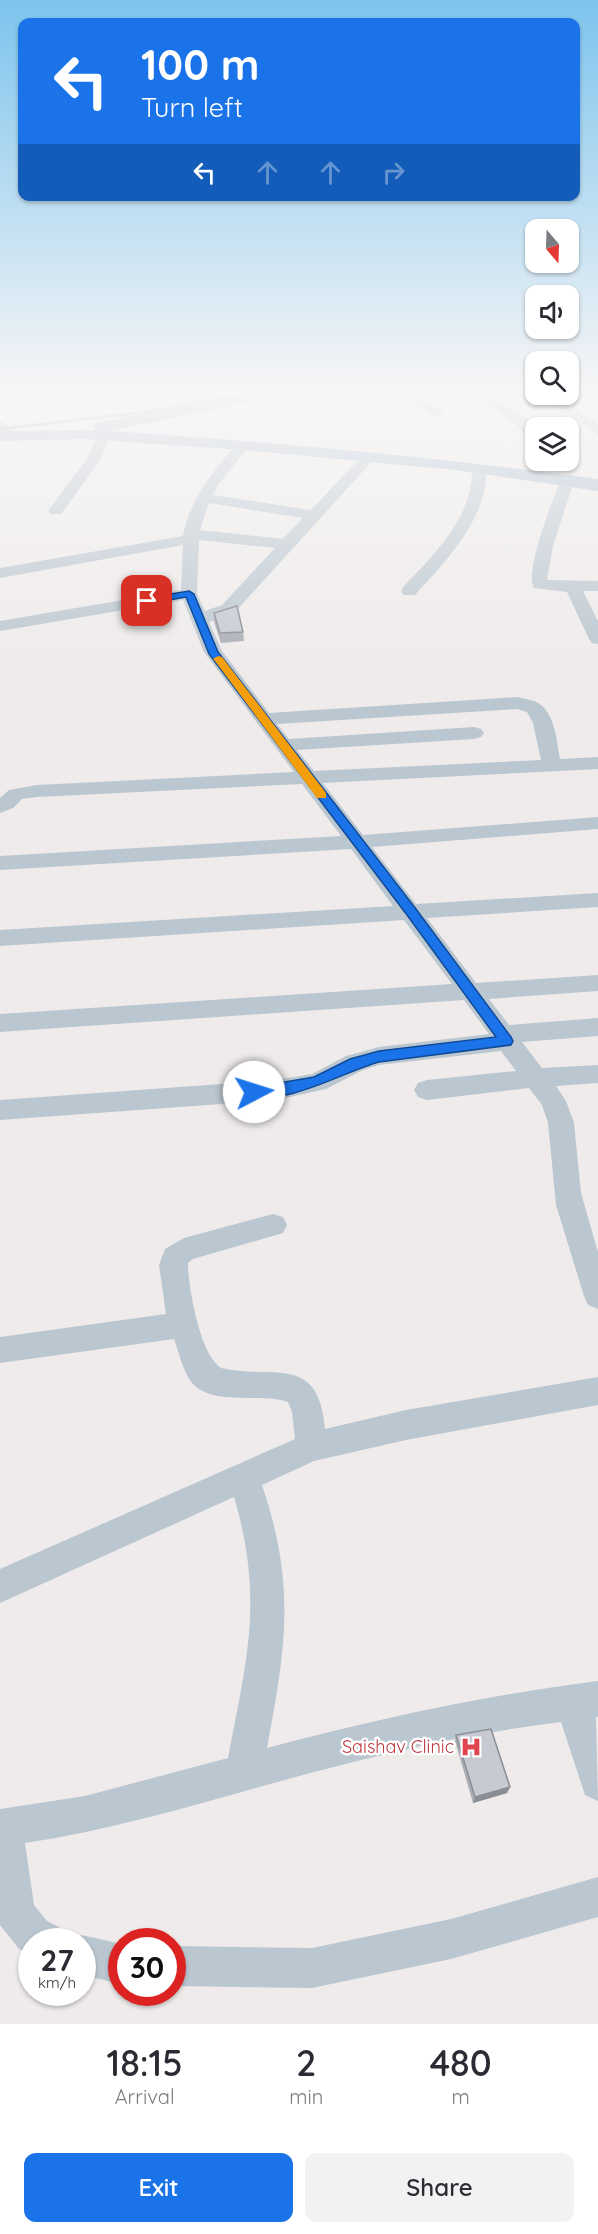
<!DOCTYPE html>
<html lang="en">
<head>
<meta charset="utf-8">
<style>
	body { margin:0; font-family:Quicksand,sans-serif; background:#f2f2f3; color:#2b2b33; height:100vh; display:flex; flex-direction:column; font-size:22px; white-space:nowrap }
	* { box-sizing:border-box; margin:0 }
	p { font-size:20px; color:#7c7c81 }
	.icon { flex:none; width:33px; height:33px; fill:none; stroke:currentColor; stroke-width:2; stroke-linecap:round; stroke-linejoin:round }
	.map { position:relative; height:2024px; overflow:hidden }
	.side { display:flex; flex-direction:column; background:#fff; flex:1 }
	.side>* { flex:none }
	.guide { position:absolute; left:18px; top:18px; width:562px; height:183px; border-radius:12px; box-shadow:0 2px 4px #0004; background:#1a73e8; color:#fff; overflow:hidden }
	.needle { width:39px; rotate:161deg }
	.controls { position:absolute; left:525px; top:219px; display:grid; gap:12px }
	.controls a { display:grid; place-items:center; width:54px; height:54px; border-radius:12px; background:#fff; box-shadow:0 2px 4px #0004; font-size:30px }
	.speed { position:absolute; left:18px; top:1928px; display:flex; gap:12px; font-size:30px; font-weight:700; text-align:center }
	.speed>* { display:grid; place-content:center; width:78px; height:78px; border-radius:50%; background:#fff; box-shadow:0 2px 4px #0004; line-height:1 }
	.speed small { font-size:15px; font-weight:400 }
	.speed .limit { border:9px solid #d22; background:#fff; color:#111 }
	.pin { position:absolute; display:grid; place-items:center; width:51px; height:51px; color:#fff; margin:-26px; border-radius:12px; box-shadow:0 3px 9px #0006 }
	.me { position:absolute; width:66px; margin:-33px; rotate:85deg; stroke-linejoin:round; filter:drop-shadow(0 0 4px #0008) }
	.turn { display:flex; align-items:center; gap:21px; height:126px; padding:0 24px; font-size:27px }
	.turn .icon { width:78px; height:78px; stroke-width:2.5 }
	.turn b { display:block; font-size:42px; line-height:51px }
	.lanes { display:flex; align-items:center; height:57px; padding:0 24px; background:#0003; justify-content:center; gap:30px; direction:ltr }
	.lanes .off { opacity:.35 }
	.eta { display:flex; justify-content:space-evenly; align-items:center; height:102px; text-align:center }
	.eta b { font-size:36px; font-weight:600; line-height:42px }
	.cta { display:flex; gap:12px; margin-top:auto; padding:12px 24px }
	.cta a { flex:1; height:69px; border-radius:12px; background:#1a73e8; color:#fff; font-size:24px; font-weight:600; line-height:69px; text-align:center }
	.cta a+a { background:#f2f2f3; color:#2b2b33 }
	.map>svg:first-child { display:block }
</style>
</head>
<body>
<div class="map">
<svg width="598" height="2024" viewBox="0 0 598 2024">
	<rect width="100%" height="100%" fill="#efebeb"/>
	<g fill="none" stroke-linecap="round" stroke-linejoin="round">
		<g fill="#bbc7d0" fill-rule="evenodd">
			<path d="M 177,391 L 190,391 L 204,408 L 202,411 L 192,411 Z"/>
			<path d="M 397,391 L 412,391 L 445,413 L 438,417 L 433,416 Z"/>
			<path d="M 465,391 L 480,391 L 527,418 L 536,429 L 536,440 L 523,433 L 517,424 Z"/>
			<path d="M 539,394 L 555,394 L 598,424 L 598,434 Z"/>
			<path d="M 0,421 L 12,428 L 10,439 L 0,439 Z"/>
			<path d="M 103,433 L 110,437 L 101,459 L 61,514 L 51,514 L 48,511 L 87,459 L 98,434 Z"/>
			<path d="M 243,441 L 250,445 L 218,485 L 213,495 L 311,510 L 364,454 L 369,453 L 376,457 L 234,613 L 209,622 L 222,651 L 269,713 L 518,697 C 524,699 536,700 541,705 C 555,716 557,742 560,759 L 598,757 L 598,769 L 323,783 L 363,835 L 598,817 L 598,829 L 372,847 L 416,904 L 598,893 L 598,907 L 427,918 L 476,983 L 598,975 L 598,991 L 489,999 L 509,1025 L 598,1018 L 598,1036 L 522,1042 L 542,1068 L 598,1065 L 598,1083 L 556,1086 L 566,1101 L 574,1123 L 581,1193 L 598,1252 L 598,1309 L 588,1305 L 584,1296 L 556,1205 L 548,1123 L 542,1105 L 529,1088 L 427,1100 L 418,1097 L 414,1090 L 418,1083 L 427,1080 L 516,1071 L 501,1051 L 379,1065 L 363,1070 L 326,1089 L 276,1100 L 0,1120 L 0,1100 L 276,1080 L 312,1074 L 346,1056 L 379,1047 L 489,1034 L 464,1000 L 0,1032 L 0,1014 L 452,984 L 404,920 L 0,946 L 0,930 L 393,906 L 351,849 L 0,870 L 0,856 L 341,836 L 302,784 L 37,797 L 22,799 L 13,808 L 0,813 L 0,798 L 9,790 L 37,785 L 294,772 L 204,652 L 183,600 L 0,631 L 0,621 L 181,590 L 183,545 L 0,578 L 0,568 L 183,536 C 190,497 214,471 238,442 ZM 209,503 L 303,518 L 283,539 L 200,530 ZM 199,540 L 275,548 L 222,605 L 205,611 L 197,594 ZM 517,709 L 527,712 L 533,723 L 541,760 L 314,771 L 297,750 L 474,739 L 481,737 L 484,733 L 481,729 L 474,727 L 289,739 L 277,724 Z"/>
			<path d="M 479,465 L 486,469 C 488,518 446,561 415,595 L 403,595 L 401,591 L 403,587 C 434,555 473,517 472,469 Z"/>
			<path d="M 567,477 L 574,481 L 553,546 L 547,580 L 598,581 L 598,591 L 583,591 L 598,621 L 598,644 L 592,643 L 589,639 L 567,592 L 534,588 C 524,571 553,501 560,481 Z"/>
			<path d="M 273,1214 L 283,1217 L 287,1225 L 283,1233 L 193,1259 L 188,1263 C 188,1287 200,1355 221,1368 C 272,1380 319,1352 325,1429 L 406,1410 L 598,1377 L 598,1405 L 406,1440 L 314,1461 L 262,1485 C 296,1586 286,1646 267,1748 C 376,1719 486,1695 598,1681 L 598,1717 L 596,1717 L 598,1801 L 585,1795 L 561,1722 C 487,1731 411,1747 338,1766 C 234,1792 132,1827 25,1843 L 34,1905 L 47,1921 L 59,1927 L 65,1941 L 32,1941 L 32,1955 L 19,1949 L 0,1925 L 0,1809 L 85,1796 L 228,1758 C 247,1658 264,1599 234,1497 L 0,1603 L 0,1569 L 295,1439 L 292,1412 L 288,1402 C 261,1392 213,1407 192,1383 C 183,1372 179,1352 174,1339 L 0,1363 L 0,1337 L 166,1314 L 159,1265 L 165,1249 L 184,1238 Z"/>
			<path d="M 598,1877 L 598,1917 L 451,1959 L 312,1988 L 172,1986 L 172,1946 L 312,1948 L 451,1919 Z"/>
			<path d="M 82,1935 L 122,1944 L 122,1984 L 82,1975 L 82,1941 L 68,1941 Z"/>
		</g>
		<path fill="#a8bcce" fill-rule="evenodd" d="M 253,391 L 283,391 L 275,396 L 110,431 C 274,442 435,457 598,479 L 598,491 L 455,470 L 243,450 L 82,439 L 0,441 L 0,431 L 95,430 L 93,427 L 96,423 L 102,422 Z"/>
		<path stroke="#adb1b7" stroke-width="3" d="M 0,429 L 146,412 L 256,391"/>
	</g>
	<g fill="#abaeb5">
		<path d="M 214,613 L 243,632 L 244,641 L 221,643 L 214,622 Z"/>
		<path d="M 456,1735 L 510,1787 L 507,1793 L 473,1803 L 455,1741 Z"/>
	</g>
	<path fill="#8b8d94" d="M 510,1787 L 507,1793 L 473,1803 L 475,1797 Z"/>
	<g fill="#c7cad3" stroke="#8b8d94" stroke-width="1.5">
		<path d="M 237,606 L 243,632 L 220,633 L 214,613 Z"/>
		<path d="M 491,1729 L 510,1787 L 475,1797 L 456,1735 Z"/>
	</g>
	<linearGradient id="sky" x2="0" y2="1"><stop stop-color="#7dc4ed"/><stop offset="0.58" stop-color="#f8f6f6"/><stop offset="1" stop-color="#f8f6f6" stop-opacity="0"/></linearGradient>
	<rect width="598" height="674" fill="url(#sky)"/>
	<path fill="#1a73e8" stroke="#114b97" stroke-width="1.5" d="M 189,591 L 194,594 L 218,652 L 416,909 L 511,1037 L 513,1041 L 511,1045 L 379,1062 C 345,1071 285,1107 249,1095 L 246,1092 L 249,1088 L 314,1077 L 350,1059 L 379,1051 L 496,1037 L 407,915 L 209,654 L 186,597 L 147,604 L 142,601 L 147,598 Z"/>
	<path fill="#f59e0b" d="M 218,656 L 222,657 L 326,793 L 326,798 L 317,798 L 215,661 L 213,659 Z"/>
	<defs>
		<symbol id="hospital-bare" viewBox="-9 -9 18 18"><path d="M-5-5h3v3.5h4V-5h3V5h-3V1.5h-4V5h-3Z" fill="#e0444e" stroke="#fff" stroke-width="2.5" paint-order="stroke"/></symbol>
	</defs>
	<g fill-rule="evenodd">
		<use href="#hospital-bare" x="456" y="1732" width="30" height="30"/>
	</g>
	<g text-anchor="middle" stroke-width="5" stroke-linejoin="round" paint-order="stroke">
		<g font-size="18" fill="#be3a42" stroke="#fff" text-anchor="end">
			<text x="454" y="1753">Saishav Clinic</text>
		</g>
	</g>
</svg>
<div class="controls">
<a><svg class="needle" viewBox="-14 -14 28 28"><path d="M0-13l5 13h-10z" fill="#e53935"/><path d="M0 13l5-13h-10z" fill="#7c7c81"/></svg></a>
<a><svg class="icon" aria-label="sound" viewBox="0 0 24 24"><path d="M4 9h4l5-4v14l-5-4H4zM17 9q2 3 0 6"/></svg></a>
<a><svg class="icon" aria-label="search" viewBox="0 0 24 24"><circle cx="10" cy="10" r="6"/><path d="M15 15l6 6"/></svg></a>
<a><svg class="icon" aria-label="layers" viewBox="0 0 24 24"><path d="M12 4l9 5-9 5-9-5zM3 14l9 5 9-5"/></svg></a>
</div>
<div class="speed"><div>27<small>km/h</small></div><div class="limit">30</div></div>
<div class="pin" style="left:147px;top:601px;background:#d93025"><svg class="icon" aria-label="arrive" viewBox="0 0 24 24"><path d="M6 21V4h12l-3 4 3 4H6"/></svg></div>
<svg class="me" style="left:254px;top:1092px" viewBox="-20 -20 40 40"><circle r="19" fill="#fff"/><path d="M0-13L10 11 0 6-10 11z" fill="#1a73e8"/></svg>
<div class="guide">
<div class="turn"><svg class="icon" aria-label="left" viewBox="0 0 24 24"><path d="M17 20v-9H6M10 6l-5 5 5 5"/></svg><div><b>100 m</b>Turn left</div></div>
<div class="lanes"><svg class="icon" aria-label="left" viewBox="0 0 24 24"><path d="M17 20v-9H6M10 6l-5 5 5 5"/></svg><svg class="icon off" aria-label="ahead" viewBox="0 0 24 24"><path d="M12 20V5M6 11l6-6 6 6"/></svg><svg class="icon off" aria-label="ahead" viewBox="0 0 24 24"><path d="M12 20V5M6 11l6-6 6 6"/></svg><svg class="icon off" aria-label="right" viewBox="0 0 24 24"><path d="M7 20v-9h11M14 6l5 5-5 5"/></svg></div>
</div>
</div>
<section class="side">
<div class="eta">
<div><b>18:15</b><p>Arrival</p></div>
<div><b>2</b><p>min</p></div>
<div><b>480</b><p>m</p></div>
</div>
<div class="cta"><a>Exit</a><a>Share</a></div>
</section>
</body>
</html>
